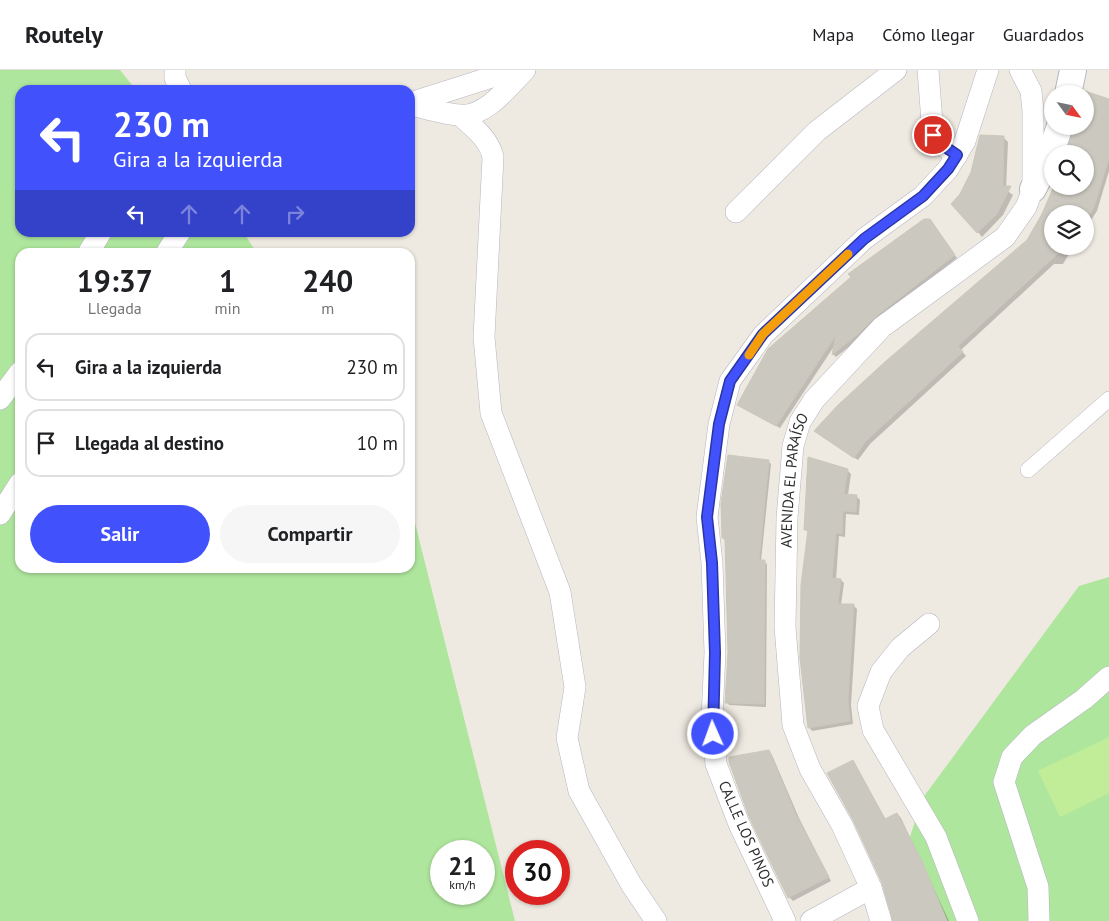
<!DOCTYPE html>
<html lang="es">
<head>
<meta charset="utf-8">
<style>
	body { margin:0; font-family:"PT Sans",sans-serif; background:#f6f6f6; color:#202124; height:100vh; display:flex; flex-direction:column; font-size:19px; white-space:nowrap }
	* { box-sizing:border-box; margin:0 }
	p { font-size:16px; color:#757577 }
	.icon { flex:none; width:28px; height:28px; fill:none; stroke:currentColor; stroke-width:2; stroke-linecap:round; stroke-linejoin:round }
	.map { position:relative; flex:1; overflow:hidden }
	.panel { position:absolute; left:15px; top:178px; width:400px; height:325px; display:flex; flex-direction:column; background:#fff; border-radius:15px; box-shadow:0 1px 4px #0004 }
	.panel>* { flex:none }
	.guide { position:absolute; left:15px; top:15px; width:400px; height:152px; border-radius:15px; box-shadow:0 1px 4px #0004; background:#4152fc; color:#fff; overflow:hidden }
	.needle { width:32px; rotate:123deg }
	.fabs { position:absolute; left:1044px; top:15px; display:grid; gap:10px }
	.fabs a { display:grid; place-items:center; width:50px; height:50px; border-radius:50%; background:#fff; box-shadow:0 1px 4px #0004; font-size:25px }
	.speed { position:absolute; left:430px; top:770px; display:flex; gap:10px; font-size:25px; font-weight:700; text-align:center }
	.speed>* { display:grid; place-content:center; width:65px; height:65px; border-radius:50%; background:#fff; box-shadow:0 1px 4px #0004; line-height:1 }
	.speed small { font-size:12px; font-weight:400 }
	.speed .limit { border:8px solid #d22; background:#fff; color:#111 }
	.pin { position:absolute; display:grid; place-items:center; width:42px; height:42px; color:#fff; margin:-21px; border:2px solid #fff; border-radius:50%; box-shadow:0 1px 5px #0007 }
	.me { position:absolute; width:55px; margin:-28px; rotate:358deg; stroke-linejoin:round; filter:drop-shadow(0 0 4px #0008) }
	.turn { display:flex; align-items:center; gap:18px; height:105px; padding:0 15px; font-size:22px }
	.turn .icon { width:65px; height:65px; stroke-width:2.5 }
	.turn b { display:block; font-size:35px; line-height:42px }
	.lanes { display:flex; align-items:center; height:48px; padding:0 15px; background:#0003; justify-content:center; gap:25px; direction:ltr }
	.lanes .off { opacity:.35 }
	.eta { display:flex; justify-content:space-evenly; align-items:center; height:85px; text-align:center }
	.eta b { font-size:30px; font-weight:700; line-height:35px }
	.button { display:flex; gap:10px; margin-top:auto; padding:10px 15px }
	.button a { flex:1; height:58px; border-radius:30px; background:#4152fc; color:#fff; font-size:20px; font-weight:700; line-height:58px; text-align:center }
	.button a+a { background:#f6f6f6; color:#202124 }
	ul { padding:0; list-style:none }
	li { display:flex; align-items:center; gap:15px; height:68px; margin:0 10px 8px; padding:0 5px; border:2px solid #e0e0e0; border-radius:15px }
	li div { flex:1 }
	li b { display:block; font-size:19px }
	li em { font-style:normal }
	header { display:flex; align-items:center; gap:30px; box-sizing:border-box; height:70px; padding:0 25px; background:#fff; border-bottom:1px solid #e0e0e0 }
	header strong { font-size:24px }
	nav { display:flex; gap:28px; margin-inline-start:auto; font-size:18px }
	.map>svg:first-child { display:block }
</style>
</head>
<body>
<header>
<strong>Routely</strong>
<nav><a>Mapa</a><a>Cómo llegar</a><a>Guardados</a></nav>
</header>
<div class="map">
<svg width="1109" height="851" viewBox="0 0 1109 851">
	<rect width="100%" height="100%" fill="#efeae1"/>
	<g fill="#afe69d" fill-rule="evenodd">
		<path d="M 0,0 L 120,0 L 136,20 L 20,20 L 20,162 L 244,163 L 256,182 L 20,182 L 20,498 L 410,498 L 410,433 L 515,851 L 0,851 ZM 441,781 L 484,781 L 484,824 L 441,824 Z"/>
		<path d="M 1109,507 L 1109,851 L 891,851 L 910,767 L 922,729 L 1079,516 Z"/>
	</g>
	<path fill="#c1ed99" d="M 1109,667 L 1109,723 L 1060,747 L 1038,701 Z"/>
	<g fill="#0003">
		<path d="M 1085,22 L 1109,30 L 1109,101 L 1097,141 L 1085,159 L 1085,144 L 1052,144 L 1052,176 L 1074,176 L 1063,194 L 1054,194 L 961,280 L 966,286 L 870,374 L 858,390 L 819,364 L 816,361 L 1028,171 L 1051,129 L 1085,116 Z"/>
		<path d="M 1003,67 L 1008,72 L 1006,120 L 1013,125 L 1003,145 L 982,167 L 978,162 L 961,125 L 973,102 Z"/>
		<path d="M 933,154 L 957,188 L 878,250 L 861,267 L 836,287 L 833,284 L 835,275 L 780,358 L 742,337 Z"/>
		<path d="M 768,391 L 771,394 L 761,491 L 767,494 L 766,637 L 729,635 L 727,632 L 729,583 L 726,471 L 723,468 Z"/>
		<path d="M 847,400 L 851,404 L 848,425 L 856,426 L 860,430 L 859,445 L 846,444 L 845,467 L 839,466 L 836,510 L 841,510 L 844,513 L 841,535 L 853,535 L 857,539 L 851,635 L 853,654 L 812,661 L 809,657 L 809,463 L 805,459 Z"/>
		<path d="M 769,681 L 772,685 L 799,748 L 831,811 L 793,831 L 789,827 Z"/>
		<path d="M 853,691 L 886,750 L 897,744 L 901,748 L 949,851 L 897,851 Z"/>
	</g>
	<g fill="#cbc8bf" stroke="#cbc7ba">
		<path d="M 1085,21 L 1109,29 L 1109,88 L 1094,137 L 1085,154 L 1085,144 L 1052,144 L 1052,176 L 1066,176 L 958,276 L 963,282 L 866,371 L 854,388 L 814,361 L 838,335 L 886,291 L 1027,170 L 1042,144 L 1054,116 L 1085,116 L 1085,84 L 1066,84 L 1075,56 L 1085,56 Z"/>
		<path d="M 980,65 L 1004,66 L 1003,116 L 1011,116 L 997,144 L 977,163 L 951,134 L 960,124 L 971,102 Z"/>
		<path d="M 924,149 L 930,149 L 955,185 L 875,247 L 858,264 L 832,285 L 836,265 L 776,356 L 737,335 L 768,279 L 851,207 L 848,204 Z"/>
		<path d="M 728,385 L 769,390 L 759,490 L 765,490 L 764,634 L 725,633 L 728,583 L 725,468 L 722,468 L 721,433 Z"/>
		<path d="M 808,387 L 848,399 L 844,424 L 857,425 L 856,442 L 843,441 L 842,464 L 836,463 L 832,508 L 841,509 L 838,534 L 854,534 L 848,630 L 850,651 L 808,658 L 800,588 L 801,515 L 808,460 L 804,460 Z"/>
		<path d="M 769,680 L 795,743 L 829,807 L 788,828 L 750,749 L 729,692 L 729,687 Z"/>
		<path d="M 853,690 L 885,749 L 897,743 L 922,791 L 947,851 L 893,851 L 882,813 L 853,750 L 827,703 Z"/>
	</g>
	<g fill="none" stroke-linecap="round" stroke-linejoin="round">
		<defs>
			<path id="pedestrian" d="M 1028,400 L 1109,329"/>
			<g id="minor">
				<path d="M 175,0 L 175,8 L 181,20"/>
				<path d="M 928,0 L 933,65 L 935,70 L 957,85"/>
				<path d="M 410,33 L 514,0"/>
				<path d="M 410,35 C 426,38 443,44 460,45 C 485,48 509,16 525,0"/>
				<path d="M 461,46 C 474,58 489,69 493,87 L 484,267 L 491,343 L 560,522 L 575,617 L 567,668 L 579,721 L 631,814 L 656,851"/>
				<path d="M 736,142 L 817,61 L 896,0"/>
				<path d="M 89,182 L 101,162"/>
				<path d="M 167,182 L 180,162"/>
				<path d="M 0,329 L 20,302"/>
				<path d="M 0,444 L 20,413"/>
				<path d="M 929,554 L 900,578 L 881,602 L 868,636 L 873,660 L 936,767 L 968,851"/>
				<path d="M 785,851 L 739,754 L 716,694 L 712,648 L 715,583 L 712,493 L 707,447 L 719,354 L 730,311 L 763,265 L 864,169 L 923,126 L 948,99 L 965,71 L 988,0"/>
				<path d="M 811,851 L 871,818"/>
				<path id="s1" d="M 881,851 L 871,818 L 842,755 L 810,699 L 793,655 L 785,557 L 787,448 L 793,376 L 800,352 L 814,330 L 882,257 L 1005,167 L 1026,137 L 1033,119 L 1033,41 L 1031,21 L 1020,0"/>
				<path d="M 1039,851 L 1038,817 L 1004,712 L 1012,687 L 1033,665 L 1084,629 L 1109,607"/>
			</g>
			<g id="tertiary">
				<path d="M 1068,24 L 1073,0"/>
				<path d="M 1033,119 L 1050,85 L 1060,56"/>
			</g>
		</defs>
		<use href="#pedestrian" stroke="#b4b5c1" stroke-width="16"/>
		<use href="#minor" stroke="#b4b5c1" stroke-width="22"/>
		<use href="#tertiary" stroke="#b4b5c1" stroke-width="28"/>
		<use href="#pedestrian" stroke="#fff" stroke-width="15"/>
		<use href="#minor" stroke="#fff" stroke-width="21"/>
		<use href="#tertiary" stroke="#fff" stroke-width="26"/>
	</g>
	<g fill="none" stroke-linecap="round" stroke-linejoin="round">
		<defs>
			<path id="route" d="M 713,664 L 715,583 L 712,493 L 707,447 L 719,354 L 730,311 L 763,264 L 864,169 L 923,126 L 948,99 L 957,85 L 935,70 L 933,65"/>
		</defs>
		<use href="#route" stroke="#2a35a4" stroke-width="12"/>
		<use href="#route" stroke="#4152fc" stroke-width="9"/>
		<path stroke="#f59e0b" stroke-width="9" d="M 749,285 L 763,264 L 848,184"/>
	</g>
	<g text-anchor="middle" stroke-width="5" stroke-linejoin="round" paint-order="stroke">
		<g font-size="15" fill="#2e2e2e" stroke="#fff">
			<text dy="5" stroke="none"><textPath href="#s1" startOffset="461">AVENIDA EL PARAÍSO</textPath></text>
			<text transform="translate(746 764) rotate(66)" y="5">CALLE LOS PINOS</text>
		</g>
	</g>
</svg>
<div class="fabs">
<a><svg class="needle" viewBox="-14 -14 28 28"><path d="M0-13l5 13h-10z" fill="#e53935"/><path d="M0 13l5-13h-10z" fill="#757577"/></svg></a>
<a><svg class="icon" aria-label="search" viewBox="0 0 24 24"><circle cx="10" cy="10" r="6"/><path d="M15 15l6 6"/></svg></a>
<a><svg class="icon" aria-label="layers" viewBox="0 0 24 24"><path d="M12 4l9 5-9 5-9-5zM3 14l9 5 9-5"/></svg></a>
</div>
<div class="speed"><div>21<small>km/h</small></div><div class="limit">30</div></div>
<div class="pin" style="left:933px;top:65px;background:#d93025"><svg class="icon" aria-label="arrive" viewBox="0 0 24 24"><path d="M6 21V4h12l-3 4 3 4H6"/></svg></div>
<svg class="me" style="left:713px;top:664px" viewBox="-20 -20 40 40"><circle r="17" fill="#4152fc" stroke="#fff" stroke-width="3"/><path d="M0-11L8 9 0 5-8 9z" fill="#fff"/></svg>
<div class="guide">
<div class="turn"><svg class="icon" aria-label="left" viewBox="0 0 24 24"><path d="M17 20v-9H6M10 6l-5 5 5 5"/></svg><div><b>230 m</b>Gira a la izquierda</div></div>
<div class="lanes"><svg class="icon" aria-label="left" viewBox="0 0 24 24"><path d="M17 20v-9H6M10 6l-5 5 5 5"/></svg><svg class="icon off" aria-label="ahead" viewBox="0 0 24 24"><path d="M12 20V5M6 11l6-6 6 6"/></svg><svg class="icon off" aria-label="ahead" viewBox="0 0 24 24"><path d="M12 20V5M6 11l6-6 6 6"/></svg><svg class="icon off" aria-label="right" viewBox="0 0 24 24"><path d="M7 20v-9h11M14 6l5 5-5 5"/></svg></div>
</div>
<section class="panel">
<div class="eta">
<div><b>19:37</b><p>Llegada</p></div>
<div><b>1</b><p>min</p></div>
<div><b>240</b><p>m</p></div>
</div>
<ul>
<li><svg class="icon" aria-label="left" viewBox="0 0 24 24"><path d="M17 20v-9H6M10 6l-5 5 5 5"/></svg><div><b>Gira a la izquierda</b></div><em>230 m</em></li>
<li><svg class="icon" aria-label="arrive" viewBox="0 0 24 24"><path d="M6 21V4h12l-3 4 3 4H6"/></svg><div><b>Llegada al destino</b></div><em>10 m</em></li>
</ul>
<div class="button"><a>Salir</a><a>Compartir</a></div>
</section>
</div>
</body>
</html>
